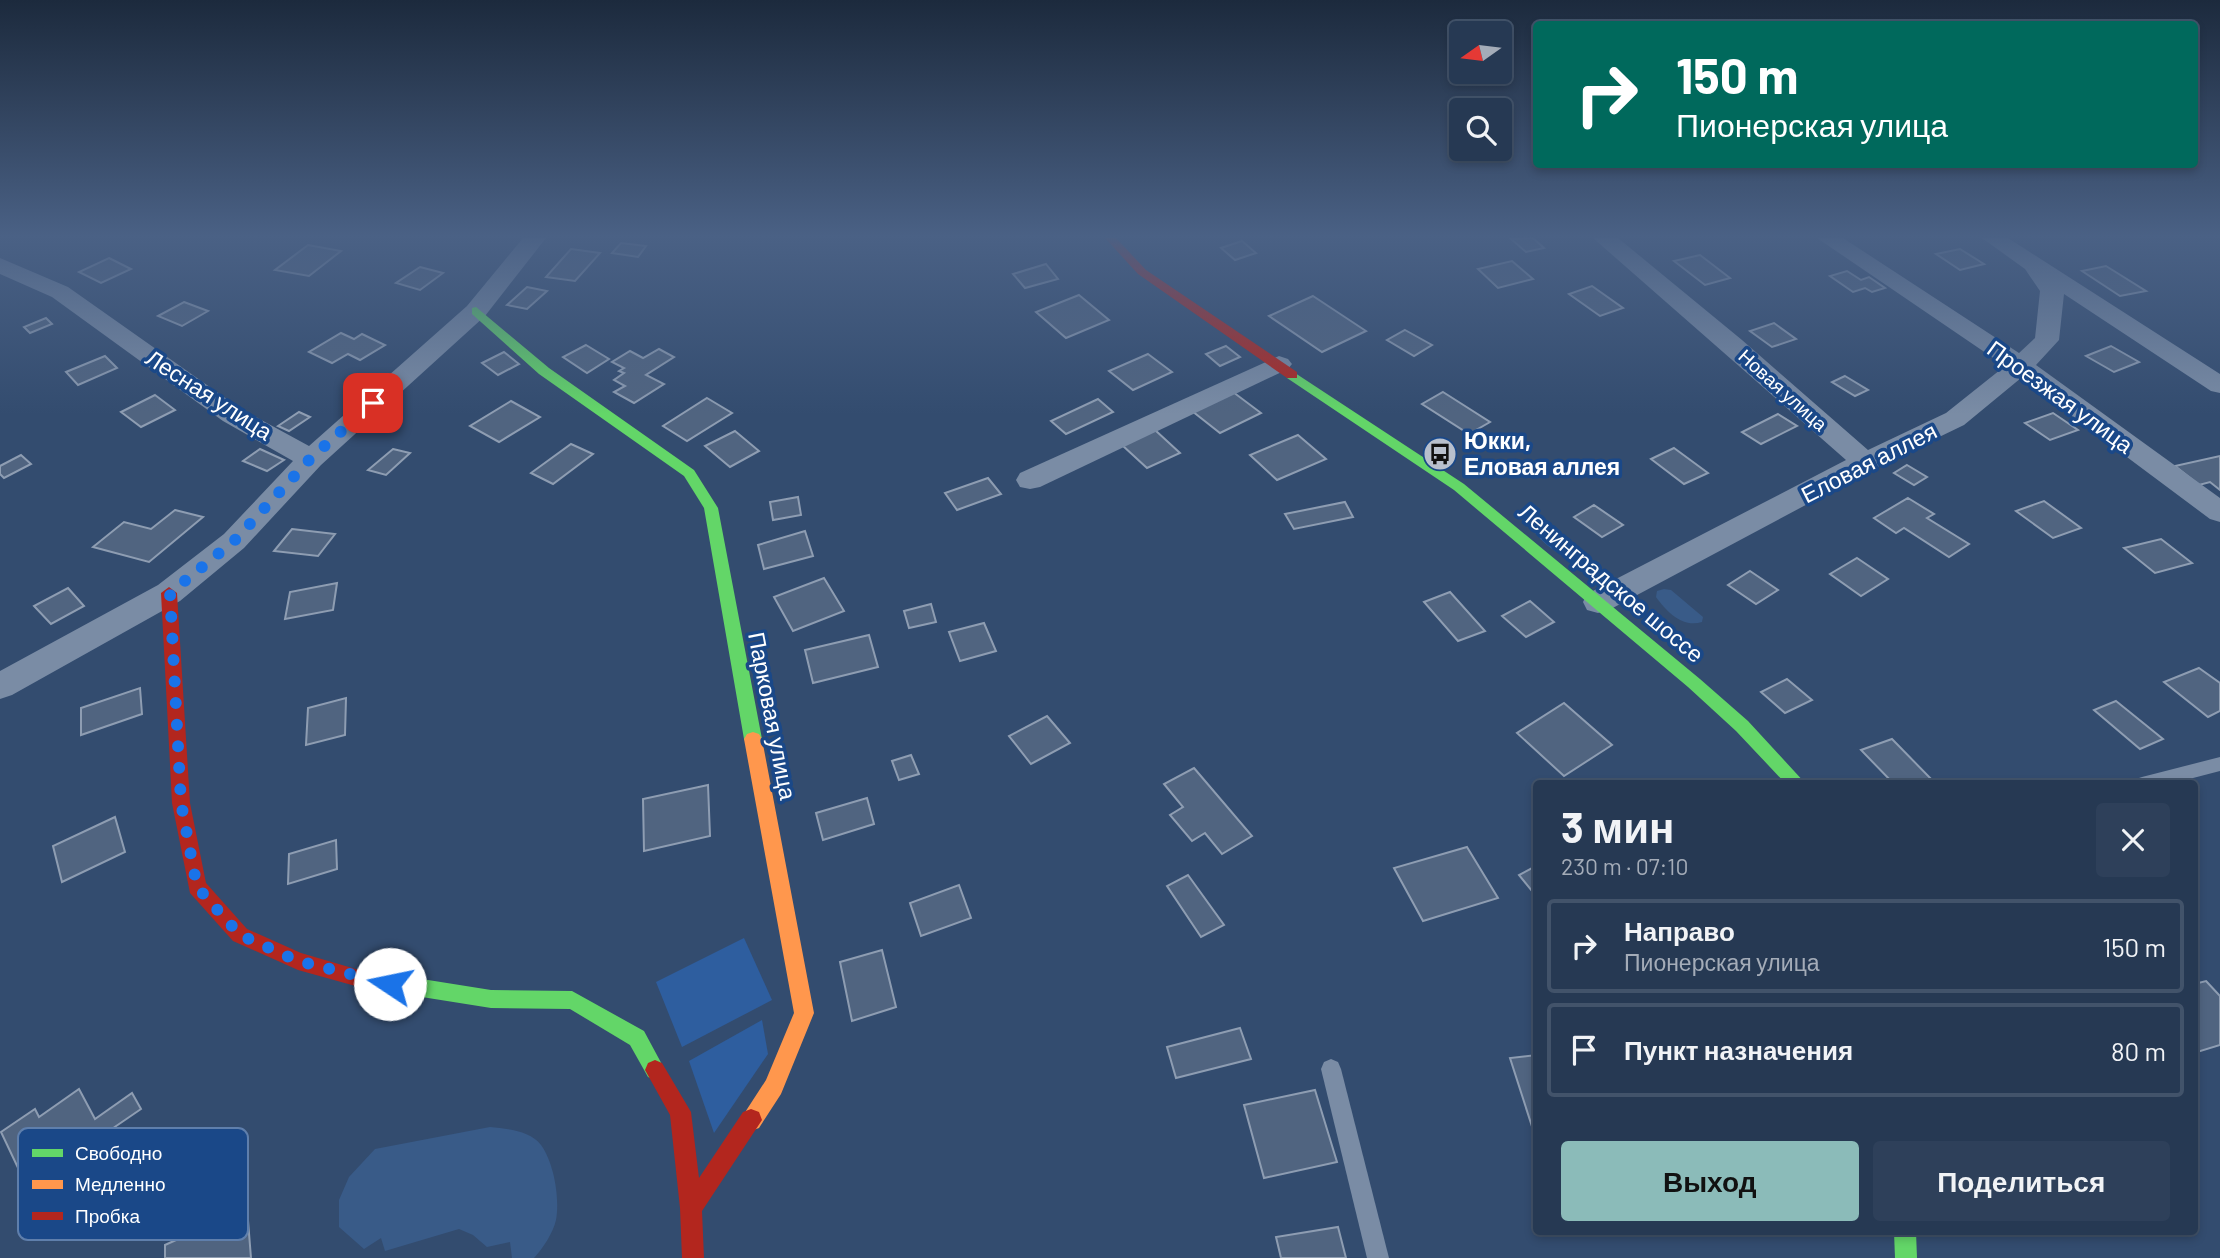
<!DOCTYPE html>
<html lang="ru">
<head>
<meta charset="utf-8">
<style>
	body { margin:0; font-family:Barlow,sans-serif; background:#2e405a; color:#f1f3f6; height:100vh; display:flex; flex-direction:column; font-size:26px; white-space:nowrap }
	* { box-sizing:border-box; margin:0 }
	p { font-size:23px; color:#a4acb8 }
	.icon { flex:none; width:38px; height:38px; fill:none; stroke:currentColor; stroke-width:2; stroke-linecap:round; stroke-linejoin:round }
	.map { position:relative; flex:1; overflow:hidden }
	.panel { position:absolute; left:1533px; top:780px; width:665px; height:455px; display:flex; flex-direction:column; background:#263953; border-radius:7px; box-shadow:0 4px 10px #0003,0 0 0 2px #42536a }
	.panel>* { flex:none }
	.guide { position:absolute; left:1533px; top:21px; width:665px; height:147px; border-radius:7px; box-shadow:0 4px 10px #0003,0 0 0 2px #42536a; background:#00695c; color:#fff; overflow:hidden }
	.needle { width:46px; rotate:256deg }
	.controls { position:absolute; left:1449px; top:21px; display:grid; gap:14px }
	.controls a { display:grid; place-items:center; width:63px; height:63px; border-radius:7px; background:#263953; box-shadow:0 4px 10px #0003,0 0 0 2px #42536a; font-size:35px }
	.pin { position:absolute; display:grid; place-items:center; width:60px; height:60px; color:#fff; margin:-30px; border-radius:14px; box-shadow:0 4px 10px #0006 }
	.me { position:absolute; width:77px; margin:-38px; rotate:281deg; stroke-linejoin:round; filter:drop-shadow(0 0 5px #0008) }
	.turn { display:flex; align-items:center; gap:24px; height:147px; padding:0 28px; font-size:32px }
	.turn .icon { width:91px; height:91px; stroke-width:2.5 }
	.turn b { display:block; font-size:49px; line-height:60px }
	.round { display:grid; place-items:center; flex:none; width:74px; height:74px; border-radius:7px; background:#2e405a }
	.overview { display:flex; align-items:center; justify-content:space-between; height:119px; padding:0 28px }
	h1 { font-size:42px; font-weight:700; line-height:52px }
	.action { display:flex; gap:14px; margin-top:auto; padding:14px 28px }
	.action a { flex:1; height:80px; border-radius:7px; background:#8bbbb9; color:#111; font-size:28px; font-weight:700; line-height:80px; text-align:center }
	.action a+a { background:#2e405a; color:#f1f3f6 }
	ul { padding:0; list-style:none }
	li { display:flex; align-items:center; gap:21px; height:94px; margin:0 14px 10px; padding:0 14px; border:4px solid #42536a; border-radius:7px }
	li div { flex:1 }
	li b { display:block; font-size:26px }
	li em { font-style:normal }
	.map>svg:first-child { display:block }
</style>
</head>
<body>
<div class="map">
<svg width="2220" height="1258" viewBox="0 0 2220 1258">
	<rect width="100%" height="100%" fill="#334c6f"/>
	<g fill="#2e5e9f">
		<path d="M 1522,512 L 1530,513 L 1584,555 L 1581,558 C 1552,559 1538,535 1520,516 Z"/>
		<path d="M 744,938 L 772,1000 L 682,1047 L 656,982 Z"/>
		<path d="M 762,1020 L 768,1054 L 714,1133 L 689,1061 Z"/>
	</g>
	<g fill="#395b88">
		<path d="M 1664,589 L 1671,590 L 1703,617 L 1702,622 C 1682,628 1667,612 1656,597 L 1657,591 Z"/>
		<path d="M 490,1127 C 507,1129 530,1130 541,1145 C 554,1163 560,1198 556,1220 C 553,1233 543,1248 534,1258 L 512,1258 L 510,1242 L 487,1247 L 473,1235 L 459,1229 L 385,1251 L 381,1238 L 364,1249 L 339,1227 L 339,1200 L 349,1177 L 375,1149 Z"/>
	</g>
	<g fill="#506480" stroke="#8e9db2" stroke-width="2">
		<path d="M 1533,238 L 1544,248 L 1526,252 L 1511,239 Z"/>
		<path d="M 1242,241 L 1256,253 L 1235,260 L 1221,248 Z"/>
		<path d="M 621,243 L 646,246 L 638,257 L 612,253 Z"/>
		<path d="M 308,245 L 341,251 L 309,276 L 275,270 Z"/>
		<path d="M 571,249 L 600,253 L 575,281 L 546,277 Z"/>
		<path d="M 1960,249 L 1984,264 L 1960,270 L 1936,254 Z"/>
		<path d="M 1700,255 L 1730,278 L 1705,285 L 1674,261 Z"/>
		<path d="M 109,258 L 131,269 L 101,283 L 79,272 Z"/>
		<path d="M 1512,261 L 1533,279 L 1498,288 L 1478,269 Z"/>
		<path d="M 1046,264 L 1058,279 L 1025,288 L 1013,274 Z"/>
		<path d="M 2106,266 L 2146,291 L 2120,296 L 2082,271 Z"/>
		<path d="M 420,267 L 443,273 L 420,290 L 396,283 Z"/>
		<path d="M 1847,271 L 1861,280 L 1869,277 L 1885,288 L 1872,292 L 1865,288 L 1853,292 L 1830,276 Z"/>
		<path d="M 1592,286 L 1623,308 L 1600,316 L 1569,294 Z"/>
		<path d="M 527,287 L 547,291 L 527,309 L 507,305 Z"/>
		<path d="M 1079,295 L 1109,320 L 1066,338 L 1036,312 Z"/>
		<path d="M 1313,296 L 1366,331 L 1322,352 L 1269,316 Z"/>
		<path d="M 184,302 L 208,311 L 182,326 L 158,316 Z"/>
		<path d="M 46,318 L 52,324 L 30,333 L 24,327 Z"/>
		<path d="M 1774,323 L 1796,339 L 1772,347 L 1750,331 Z"/>
		<path d="M 1405,330 L 1432,345 L 1414,356 L 1387,340 Z"/>
		<path d="M 341,333 L 354,339 L 362,334 L 385,345 L 360,360 L 348,354 L 332,363 L 309,352 Z"/>
		<path d="M 586,345 L 609,359 L 587,373 L 563,357 Z"/>
		<path d="M 1226,346 L 1240,357 L 1220,366 L 1206,354 Z"/>
		<path d="M 2111,346 L 2139,362 L 2114,372 L 2086,356 Z"/>
		<path d="M 659,349 L 674,357 L 646,375 L 664,384 L 634,403 L 614,392 L 625,386 L 614,380 L 624,373 L 619,371 L 624,368 L 612,362 L 630,351 L 643,358 Z"/>
		<path d="M 504,352 L 519,364 L 498,375 L 482,363 Z"/>
		<path d="M 1148,354 L 1172,372 L 1133,390 L 1109,371 Z"/>
		<path d="M 105,356 L 117,368 L 78,385 L 66,372 Z"/>
		<path d="M 1845,376 L 1868,390 L 1855,396 L 1832,382 Z"/>
		<path d="M 1233,392 L 1261,413 L 1220,433 L 1192,411 Z"/>
		<path d="M 1443,392 L 1490,422 L 1469,434 L 1422,404 Z"/>
		<path d="M 155,395 L 175,410 L 141,427 L 121,412 Z"/>
		<path d="M 707,398 L 732,413 L 687,441 L 663,426 Z"/>
		<path d="M 1098,399 L 1113,412 L 1066,434 L 1051,421 Z"/>
		<path d="M 511,401 L 540,417 L 499,442 L 470,426 Z"/>
		<path d="M 299,412 L 310,417 L 289,431 L 278,426 Z"/>
		<path d="M 2053,413 L 2078,430 L 2050,440 L 2025,423 Z"/>
		<path d="M 1778,414 L 1797,426 L 1761,444 L 1742,432 Z"/>
		<path d="M 1155,430 L 1180,453 L 1147,468 L 1122,445 Z"/>
		<path d="M 735,431 L 759,451 L 730,467 L 705,446 Z"/>
		<path d="M 1298,435 L 1326,459 L 1277,480 L 1250,455 Z"/>
		<path d="M 571,444 L 593,454 L 553,484 L 531,473 Z"/>
		<path d="M 1674,448 L 1708,473 L 1684,484 L 1651,459 Z"/>
		<path d="M 260,449 L 284,460 L 267,471 L 243,461 Z"/>
		<path d="M 393,449 L 410,453 L 386,475 L 368,470 Z"/>
		<path d="M 21,455 L 31,464 L 4,478 L 0,474 L 0,466 Z"/>
		<path d="M 2220,456 L 2220,490 L 2210,482 L 2199,485 L 2175,466 Z"/>
		<path d="M 1907,465 L 1927,477 L 1914,485 L 1894,473 Z"/>
		<path d="M 988,478 L 1001,494 L 957,510 L 945,493 Z"/>
		<path d="M 798,497 L 801,515 L 773,520 L 770,502 Z"/>
		<path d="M 1908,498 L 1934,514 L 1927,518 L 1969,544 L 1949,557 L 1904,528 L 1896,533 L 1874,518 Z"/>
		<path d="M 2044,501 L 2081,528 L 2053,538 L 2016,511 Z"/>
		<path d="M 1345,502 L 1353,517 L 1294,529 L 1285,514 Z"/>
		<path d="M 1594,505 L 1623,525 L 1602,537 L 1574,517 Z"/>
		<path d="M 175,510 L 203,517 L 149,562 L 93,547 L 124,522 L 151,529 Z"/>
		<path d="M 292,529 L 335,534 L 318,556 L 274,551 Z"/>
		<path d="M 805,531 L 813,556 L 764,569 L 758,545 Z"/>
		<path d="M 2161,539 L 2192,563 L 2155,573 L 2124,548 Z"/>
		<path d="M 1857,558 L 1888,579 L 1861,596 L 1830,574 Z"/>
		<path d="M 1750,571 L 1778,590 L 1756,604 L 1728,585 Z"/>
		<path d="M 824,578 L 844,611 L 793,631 L 774,597 Z"/>
		<path d="M 337,583 L 333,610 L 285,619 L 290,592 Z"/>
		<path d="M 68,588 L 84,606 L 51,624 L 34,606 Z"/>
		<path d="M 1450,592 L 1485,631 L 1458,641 L 1424,602 Z"/>
		<path d="M 1530,601 L 1554,622 L 1526,637 L 1502,616 Z"/>
		<path d="M 931,604 L 936,622 L 909,628 L 904,611 Z"/>
		<path d="M 984,623 L 996,651 L 960,661 L 949,632 Z"/>
		<path d="M 869,635 L 878,667 L 813,683 L 805,650 Z"/>
		<path d="M 2199,668 L 2220,683 L 2220,711 L 2208,717 L 2164,682 Z"/>
		<path d="M 1787,679 L 1812,700 L 1785,713 L 1761,692 Z"/>
		<path d="M 140,688 L 142,714 L 81,735 L 81,708 Z"/>
		<path d="M 346,698 L 345,735 L 306,745 L 308,708 Z"/>
		<path d="M 2116,701 L 2163,739 L 2140,749 L 2094,710 Z"/>
		<path d="M 1564,703 L 1612,745 L 1564,776 L 1517,733 Z"/>
		<path d="M 1047,716 L 1070,743 L 1031,764 L 1009,736 Z"/>
		<path d="M 1892,739 L 1936,784 L 1894,784 L 1861,750 Z"/>
		<path d="M 911,755 L 919,774 L 899,780 L 892,761 Z"/>
		<path d="M 1194,768 L 1252,836 L 1222,854 L 1205,833 L 1192,841 L 1170,815 L 1183,807 L 1164,784 Z"/>
		<path d="M 708,785 L 710,836 L 644,851 L 643,799 Z"/>
		<path d="M 867,798 L 874,824 L 823,840 L 816,813 Z"/>
		<path d="M 115,817 L 125,852 L 62,882 L 53,846 Z"/>
		<path d="M 336,840 L 337,869 L 288,884 L 289,854 Z"/>
		<path d="M 1467,847 L 1498,898 L 1423,921 L 1394,868 Z"/>
		<path d="M 1536,866 L 1536,896 L 1519,875 Z"/>
		<path d="M 1188,875 L 1224,925 L 1201,937 L 1167,886 Z"/>
		<path d="M 959,885 L 971,918 L 921,936 L 910,903 Z"/>
		<path d="M 882,950 L 896,1007 L 852,1021 L 840,962 Z"/>
		<path d="M 2206,981 L 2220,996 L 2220,1045 L 2194,1053 L 2194,984 Z"/>
		<path d="M 1240,1028 L 1251,1059 L 1176,1078 L 1167,1047 Z"/>
		<path d="M 1536,1055 L 1536,1139 L 1510,1058 Z"/>
		<path d="M 79,1089 L 95,1119 L 132,1093 L 141,1109 L 103,1135 L 108,1145 L 65,1175 L 51,1147 L 19,1170 L 1,1132 L 35,1109 L 39,1117 Z"/>
		<path d="M 1315,1090 L 1337,1162 L 1264,1178 L 1244,1105 Z"/>
		<path d="M 247,1208 L 251,1258 L 165,1258 L 165,1245 Z"/>
		<path d="M 1338,1227 L 1346,1258 L 1281,1258 L 1276,1237 Z"/>
	</g>
	<g fill="none" stroke-linecap="round" stroke-linejoin="round">
		<g fill="#7a8ca5" fill-rule="evenodd">
			<path d="M 2220,757 L 2220,771 L 2170,784 L 2133,784 L 2136,779 L 2142,777 Z"/>
			<path d="M 1331,1059 L 1338,1062 L 1341,1069 L 1389,1258 L 1367,1258 L 1321,1069 L 1324,1062 Z"/>
		</g>
		<g fill="#7a8ca5" fill-rule="evenodd">
			<path d="M 523,238 L 546,238 L 485,316 L 321,465 L 244,548 L 180,601 L 12,695 L 0,699 L 0,671 L 158,585 L 224,534 L 293,461 L 223,421 L 52,297 L 0,274 L 0,258 L 68,287 L 241,409 L 309,446 L 467,306 Z"/>
			<path d="M 1593,238 L 1618,238 L 1742,340 L 1868,450 L 1946,413 L 2005,366 L 1817,238 L 1843,238 L 2019,353 L 2035,338 L 2040,291 L 2025,269 L 1982,238 L 2008,238 L 2220,374 L 2220,393 L 2211,391 L 2064,294 L 2059,340 L 2036,365 L 2220,498 L 2220,522 L 2210,519 L 2021,378 L 1964,425 L 1875,468 L 1609,610 L 1598,613 L 1587,610 L 1583,602 L 1587,594 L 1846,460 Z"/>
			<path d="M 1279,356 L 1288,359 L 1292,364 L 1288,369 L 1040,487 L 1030,489 L 1020,487 L 1016,480 L 1020,473 Z"/>
		</g>
		<g fill="#63d668" fill-rule="evenodd">
			<path d="M 476,307 L 549,368 L 694,470 L 718,508 L 762,739 L 759,744 L 753,746 L 747,744 L 744,739 L 704,508 L 684,476 L 539,374 L 472,314 L 472,308 Z"/>
			<path d="M 1292,371 L 1464,484 L 1700,679 L 1748,721 L 1806,784 L 1786,784 L 1736,731 L 1688,687 L 1454,490 L 1287,378 L 1286,375 Z"/>
			<path d="M 359,969 L 491,990 L 572,991 L 644,1031 L 665,1070 L 662,1077 L 655,1080 L 648,1077 L 630,1045 L 570,1009 L 491,1008 L 359,987 L 352,984 L 349,978 L 352,972 Z"/>
			<path d="M 1894,1232 L 1916,1232 L 1917,1258 L 1895,1258 Z"/>
		</g>
		<path fill="#ff974d" fill-rule="evenodd" d="M 753,732 L 759,734 L 762,739 L 814,1013 L 781,1094 L 759,1128 L 751,1131 L 743,1128 L 740,1120 L 766,1080 L 794,1013 L 744,739 L 747,734 Z"/>
		<g fill="#b3261e" fill-rule="evenodd">
			<path d="M 1105,238 L 1116,238 L 1146,270 L 1297,372 L 1297,378 L 1287,378 L 1138,274 Z"/>
			<path d="M 169,587 L 177,593 L 190,803 L 206,883 L 247,929 L 301,953 L 366,972 L 369,978 L 366,984 L 359,987 L 298,970 L 233,941 L 190,893 L 172,803 L 161,593 Z"/>
			<path d="M 655,1060 L 662,1063 L 691,1112 L 699,1178 L 743,1112 L 751,1109 L 759,1112 L 762,1120 L 702,1211 L 704,1258 L 682,1258 L 680,1208 L 670,1115 L 645,1070 L 648,1063 Z"/>
		</g>
	</g>
	<linearGradient id="sky" x2="0" y2="1"><stop stop-color="#1c2a3d"/><stop offset="0.57" stop-color="#4a6185"/><stop offset="1" stop-color="#4a6185" stop-opacity="0"/></linearGradient>
	<rect width="2220" height="414" fill="url(#sky)"/>
	<g fill="none" stroke-linecap="round" stroke-linejoin="round">
		<path stroke="#1a73e8" stroke-width="12" stroke-dasharray="0 21.6" d="M 373,403 L 311,458 L 234,541 L 170,593 L 181,803 L 197,887 L 240,935 L 298,961 L 390,984"/>
	</g>
	<defs>
		<symbol id="bus-disc" viewBox="-11 -11 22 22"><circle r="9.5" fill="#b8c0cd" stroke="#1a4888"/><path d="M-5-6H5V4H4V6H2V4H-2V6H-4V4H-5ZM-3.5-4V0h7V-4ZM-3.5 1.2v1.5H-2V1.2ZM2 1.2v1.5H3.5V1.2Z" fill="#111"/></symbol>
	</defs>
	<g fill-rule="evenodd">
		<use href="#bus-disc" x="1421" y="435" width="38" height="38"/>
	</g>
	<g text-anchor="middle" stroke-width="7" stroke-linejoin="round" paint-order="stroke">
		<g font-size="19" fill="#fff" stroke="#1a4888">
			<text transform="translate(1783 390) rotate(42)" y="7">Новая улица</text>
		</g>
		<g font-size="23" fill="#fff" stroke="#1a4888">
			<text transform="translate(209 395) rotate(33)" y="8">Лесная улица</text>
			<text transform="translate(2060 397) rotate(36)" y="8">Проезжая улица</text>
			<text transform="translate(1869 463) rotate(-27)" y="8">Еловая аллея</text>
			<text transform="translate(1611 583) rotate(40)" y="8">Ленинградское шоссе</text>
			<text transform="translate(772 716) rotate(79)" y="8">Парковая улица</text>
		</g>
		<g font-size="23" font-weight="bold" fill="#fff" stroke="#1a4888" text-anchor="start">
			<text x="1464" y="449">Юкки,<tspan x="1464" dy="26">Еловая аллея</tspan></text>
		</g>
	</g>
	<rect x="18" y="1128" width="230" height="112" rx="10" fill="#1a4888" stroke="#5f7fac" stroke-width="2"/>
	<rect x="32" y="1149" width="31" height="8" fill="#63d668"/>
	<rect x="32" y="1180" width="31" height="9" fill="#ff974d"/>
	<rect x="32" y="1212" width="31" height="8" fill="#b3261e"/>
	<g font-size="19" fill="#fff">
		<text x="75" y="1160">Свободно</text>
		<text x="75" y="1191">Медленно</text>
		<text x="75" y="1223">Пробка</text>
	</g>
</svg>
<div class="controls">
<a><svg class="needle" viewBox="-14 -14 28 28"><path d="M0-13l5 13h-10z" fill="#e53935"/><path d="M0 13l5-13h-10z" fill="#a4acb8"/></svg></a>
<a><svg class="icon" aria-label="search" viewBox="0 0 24 24"><circle cx="10" cy="10" r="6"/><path d="M15 15l6 6"/></svg></a>
</div>
<div class="pin" style="left:373px;top:403px;background:#d93025"><svg class="icon" aria-label="arrive" viewBox="0 0 24 24"><path d="M6 21V4h12l-3 4 3 4H6"/></svg></div>
<svg class="me" style="left:390px;top:984px" viewBox="-20 -20 40 40"><circle r="19" fill="#fff"/><path d="M0-13L10 11 0 6-10 11z" fill="#1a73e8"/></svg>
<div class="guide">
<div class="turn"><svg class="icon" aria-label="right" viewBox="0 0 24 24"><path d="M7 20v-9h11M14 6l5 5-5 5"/></svg><div><b>150 m</b>Пионерская улица</div></div>
</div>
<section class="panel">
<div class="overview"><div><h1>3 мин</h1><p>230 m · 07:10</p></div><a class="round"><svg class="icon" aria-label="close" viewBox="0 0 24 24"><path d="M6 6l12 12M18 6L6 18"/></svg></a></div>
<ul>
<li><svg class="icon" aria-label="right" viewBox="0 0 24 24"><path d="M7 20v-9h11M14 6l5 5-5 5"/></svg><div><b>Направо</b><p>Пионерская улица</p></div><em>150 m</em></li>
<li><svg class="icon" aria-label="arrive" viewBox="0 0 24 24"><path d="M6 21V4h12l-3 4 3 4H6"/></svg><div><b>Пункт назначения</b></div><em>80 m</em></li>
</ul>
<div class="action"><a>Выход</a><a>Поделиться</a></div>
</section>
</div>
</body>
</html>
